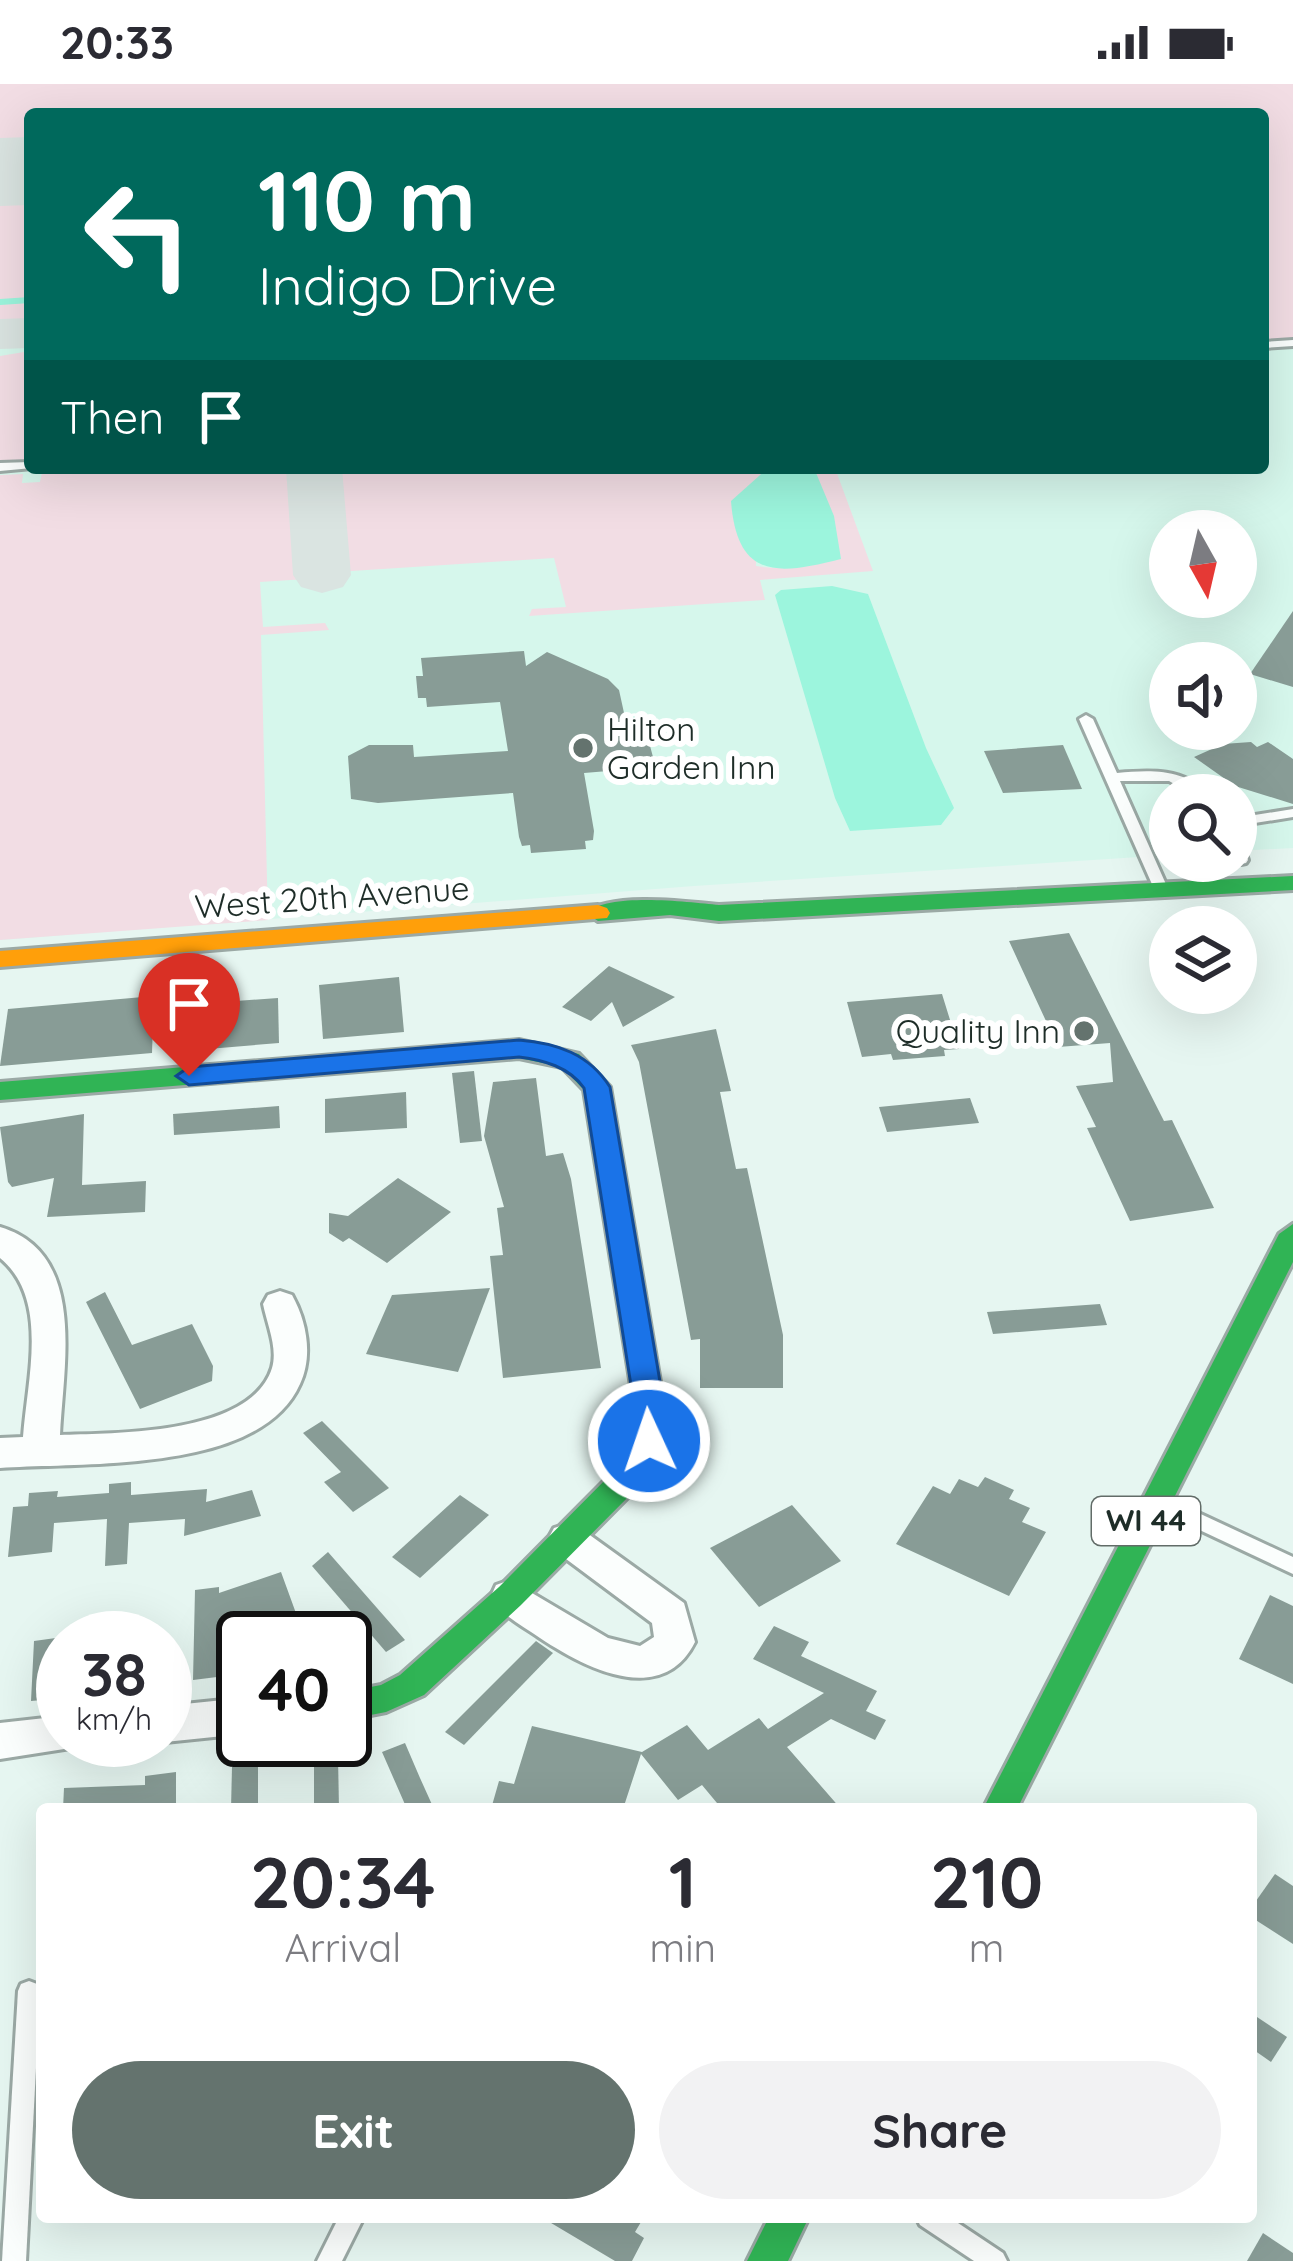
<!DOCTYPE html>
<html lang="en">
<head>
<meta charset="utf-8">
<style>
	body { margin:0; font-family:Quicksand,sans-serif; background:#f2f2f3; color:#2b2b33; height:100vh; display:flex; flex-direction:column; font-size:45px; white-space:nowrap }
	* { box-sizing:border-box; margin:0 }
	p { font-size:39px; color:#7c7c81 }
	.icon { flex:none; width:66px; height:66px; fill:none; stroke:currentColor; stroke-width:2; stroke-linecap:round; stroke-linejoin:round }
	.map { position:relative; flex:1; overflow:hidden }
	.details { position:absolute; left:36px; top:1719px; width:1221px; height:420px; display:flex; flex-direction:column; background:#fff; border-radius:12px; box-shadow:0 12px 48px #0002 }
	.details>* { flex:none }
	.banner { position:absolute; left:24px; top:24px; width:1245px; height:366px; border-radius:12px; box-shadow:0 12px 48px #0002; background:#00695c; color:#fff; overflow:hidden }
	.needle { width:78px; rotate:172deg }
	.controls { position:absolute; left:1149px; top:426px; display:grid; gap:24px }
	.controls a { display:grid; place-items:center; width:108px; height:108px; border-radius:50%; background:#fff; box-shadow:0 12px 48px #0002; font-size:60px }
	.speed { position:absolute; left:36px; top:1527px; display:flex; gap:24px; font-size:60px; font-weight:700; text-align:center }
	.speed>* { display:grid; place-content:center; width:156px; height:156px; border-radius:50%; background:#fff; box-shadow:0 12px 48px #0002; line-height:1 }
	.speed small { font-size:30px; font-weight:400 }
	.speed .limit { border:6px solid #111; border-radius:18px; background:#fff; color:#111 }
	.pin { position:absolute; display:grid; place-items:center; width:102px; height:102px; color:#fff; margin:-123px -51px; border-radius:50% 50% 50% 0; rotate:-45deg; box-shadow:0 0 12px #0007 }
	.pin .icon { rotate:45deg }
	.me { position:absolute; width:132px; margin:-66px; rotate:357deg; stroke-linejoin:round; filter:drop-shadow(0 0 9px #0008) }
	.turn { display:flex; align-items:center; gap:42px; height:252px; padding:0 36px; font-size:54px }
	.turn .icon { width:156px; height:156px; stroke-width:2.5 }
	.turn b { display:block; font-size:84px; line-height:102px }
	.then { display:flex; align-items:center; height:114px; padding:0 36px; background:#0003; gap:24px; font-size:45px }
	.eta { display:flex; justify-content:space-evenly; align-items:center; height:204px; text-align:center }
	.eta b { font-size:72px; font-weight:800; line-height:84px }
	.button { display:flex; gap:24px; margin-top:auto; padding:24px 36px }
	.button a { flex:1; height:138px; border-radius:72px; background:#64736e; color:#fff; font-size:48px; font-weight:800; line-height:138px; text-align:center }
	.button a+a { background:#f2f2f3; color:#2b2b33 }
	.status { display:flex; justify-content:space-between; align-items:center; height:84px; padding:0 60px; background:#fff; direction:ltr }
	.status svg { height:33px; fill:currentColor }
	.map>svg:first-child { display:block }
</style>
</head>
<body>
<div class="status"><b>20:33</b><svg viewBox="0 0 49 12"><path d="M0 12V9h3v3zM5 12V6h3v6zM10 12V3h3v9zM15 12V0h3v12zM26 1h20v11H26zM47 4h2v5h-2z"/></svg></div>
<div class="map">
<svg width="1293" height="2177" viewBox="0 0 1293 2177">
	<rect width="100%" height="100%" fill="#e6f6f1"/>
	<path fill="#d6f7ec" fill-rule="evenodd" d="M 0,0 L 1293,0 L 1293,764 L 1236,767 L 1236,711 L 1170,711 L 1170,771 L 694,802 L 0,856 ZM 30,30 L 1263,30 L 1263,384 L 30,384 ZM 1170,447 L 1236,447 L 1236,513 L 1170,513 ZM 1170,579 L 1236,579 L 1236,645 L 1170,645 Z"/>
	<g fill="#f2dde4">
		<path d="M 0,0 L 1293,0 L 1293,254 L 1263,256 L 1263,30 L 30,30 L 30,63 L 0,65 Z"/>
		<path d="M 30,111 L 30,239 L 0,241 L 0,113 Z"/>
		<path d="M 30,267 L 30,378 L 0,379 L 0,272 Z"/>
		<path d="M 110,384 L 297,384 L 306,495 L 260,498 L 263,543 L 325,539 L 329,546 L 261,551 L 268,836 L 0,856 L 0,391 L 23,390 L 22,399 L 40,398 L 42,389 Z"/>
		<path d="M 331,384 L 768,384 L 756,399 L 756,482 C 786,487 812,482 841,474 L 814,384 L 835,384 L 873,487 L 760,496 L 765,516 L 529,532 L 532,525 L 566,523 L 554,474 L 336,488 Z"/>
	</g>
	<g fill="#9cf5dd">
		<path d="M 768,384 L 814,384 L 834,432 L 841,475 C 778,491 737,496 731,417 Z"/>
		<path d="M 832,502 L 868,510 L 926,664 L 954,724 L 941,741 L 850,747 L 835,714 L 775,511 L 781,506 Z"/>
	</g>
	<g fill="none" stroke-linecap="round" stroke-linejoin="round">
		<path stroke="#9cf5dd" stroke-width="6" d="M 0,218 L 30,216"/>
		<g fill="#dae4e1" fill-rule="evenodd">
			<path d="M 30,234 L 30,264 L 0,265 L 0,235 Z"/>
			<path d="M 286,384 L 342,384 L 351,491 L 343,503 L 322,509 L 301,503 L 293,491 Z"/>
		</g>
		<path fill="#dae4e1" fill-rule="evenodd" d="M 30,53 L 30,121 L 0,122 L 0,54 Z"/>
	</g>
	<g fill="#889c96">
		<path d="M 1293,527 L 1293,603 L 1250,590 Z"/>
		<path d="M 524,567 L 526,582 L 547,568 L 608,595 L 619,606 L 626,638 L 634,637 L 636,647 L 646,647 L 653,673 L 642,674 L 644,684 L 584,689 L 594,747 L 593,756 L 585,757 L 586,765 L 531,769 L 530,761 L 522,762 L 519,753 L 513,709 L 378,719 L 351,715 L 348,672 L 369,661 L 413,661 L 414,673 L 508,667 L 500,618 L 427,623 L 426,614 L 418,614 L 416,592 L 423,592 L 421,574 Z"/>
		<path d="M 1251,658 L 1257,663 L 1268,658 L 1293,675 L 1293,720 L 1235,702 L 1194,673 L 1223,660 Z"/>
		<path d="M 1063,661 L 1082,705 L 1003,709 L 984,667 Z"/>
		<path d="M 1069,849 L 1164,1037 L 1172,1036 L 1214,1124 L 1130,1137 L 1087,1044 L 1096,1043 L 1076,1002 L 1113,998 L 1110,959 L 1058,963 L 1009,857 Z"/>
		<path d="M 609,882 L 675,913 L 623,943 L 612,918 L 591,937 L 562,923 Z"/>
		<path d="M 399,893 L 404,948 L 323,955 L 319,901 Z"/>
		<path d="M 942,910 L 959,965 L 944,966 L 945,972 L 893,976 L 891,970 L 862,973 L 847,918 Z"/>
		<path d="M 154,912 L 152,969 L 0,982 L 8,925 Z"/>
		<path d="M 278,914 L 279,959 L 196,966 L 196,920 Z"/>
		<path d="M 716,945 L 731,1007 L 720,1008 L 736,1085 L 747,1084 L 783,1251 L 783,1304 L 700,1304 L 700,1255 L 691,1256 L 639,978 L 631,961 Z"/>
		<path d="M 474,987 L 482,1057 L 460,1059 L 452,989 Z"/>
		<path d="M 536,994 L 546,1072 L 563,1069 L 571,1095 L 601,1284 L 503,1294 L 490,1172 L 503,1171 L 497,1124 L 504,1123 L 484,1052 L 493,998 Z"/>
		<path d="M 406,1008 L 407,1044 L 325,1049 L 325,1015 Z"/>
		<path d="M 970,1014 L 979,1039 L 887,1048 L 879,1023 Z"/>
		<path d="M 279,1022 L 280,1044 L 174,1051 L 173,1030 Z"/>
		<path d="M 84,1030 L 82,1101 L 146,1097 L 145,1128 L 47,1133 L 54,1094 L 12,1103 L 8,1098 L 0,1043 Z"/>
		<path d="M 398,1094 L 451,1128 L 387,1179 L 349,1154 L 343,1158 L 329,1149 L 329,1129 L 348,1132 Z"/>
		<path d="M 490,1204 L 458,1288 L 366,1270 L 392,1211 Z"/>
		<path d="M 105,1208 L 132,1261 L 192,1240 L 213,1282 L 212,1297 L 140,1325 L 86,1218 Z"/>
		<path d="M 1100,1220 L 1107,1241 L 993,1250 L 987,1228 Z"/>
		<path d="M 322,1337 L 389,1404 L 353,1428 L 324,1398 L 341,1388 L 303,1349 Z"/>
		<path d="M 985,1393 L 1014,1406 L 1009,1415 L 1030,1424 L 1022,1438 L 1046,1448 L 1009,1512 L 896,1460 L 933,1402 L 950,1410 L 959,1395 L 978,1403 Z"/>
		<path d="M 131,1398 L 131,1411 L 207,1405 L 206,1418 L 252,1406 L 261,1432 L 184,1452 L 185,1435 L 129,1439 L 127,1480 L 105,1482 L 107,1435 L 54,1439 L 52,1468 L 8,1473 L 13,1423 L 28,1422 L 29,1409 L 58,1407 L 57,1413 L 109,1409 L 109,1400 Z"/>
		<path d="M 460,1411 L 489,1431 L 420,1494 L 392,1473 Z"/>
		<path d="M 792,1421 L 841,1477 L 759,1523 L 710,1464 Z"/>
		<path d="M 328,1468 L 405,1556 L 386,1568 L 312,1482 Z"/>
		<path d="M 281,1488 L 305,1554 L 240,1554 L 240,1581 L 217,1583 L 217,1593 L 193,1596 L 195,1506 L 219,1503 L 219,1509 Z"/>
		<path d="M 1270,1511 L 1293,1522 L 1293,1600 L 1239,1575 Z"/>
		<path d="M 774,1542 L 809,1558 L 801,1572 L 877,1607 L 866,1627 L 886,1636 L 875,1656 L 831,1635 L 787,1663 L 841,1725 L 722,1725 L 702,1701 L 678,1716 L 641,1670 L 623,1725 L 491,1725 L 499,1697 L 514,1700 L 532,1642 L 642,1668 L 687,1641 L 708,1666 L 759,1634 L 768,1645 L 824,1609 L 753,1575 Z"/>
		<path d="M 63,1553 L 63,1585 L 56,1586 L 54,1615 L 31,1617 L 34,1557 Z"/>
		<path d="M 536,1557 L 553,1569 L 464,1661 L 445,1648 Z"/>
		<path d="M 405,1659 L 420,1694 L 434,1725 L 407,1725 L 382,1668 Z"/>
		<path d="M 338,1672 L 339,1725 L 314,1725 L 314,1674 Z"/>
		<path d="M 258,1680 L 258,1725 L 231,1725 L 232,1683 Z"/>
		<path d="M 176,1688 L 176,1725 L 63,1725 L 64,1704 L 145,1701 L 145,1692 Z"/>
		<path d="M 1275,1790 L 1293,1802 L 1293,1860 L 1251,1833 L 1251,1824 Z"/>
		<path d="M 1251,1929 L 1287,1953 L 1271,1978 L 1251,1964 Z"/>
		<path d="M 541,2133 L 644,2133 L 635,2148 L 644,2154 L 632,2177 L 615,2177 Z"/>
		<path d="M 1263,2149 L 1293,2169 L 1293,2177 L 1247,2177 Z"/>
	</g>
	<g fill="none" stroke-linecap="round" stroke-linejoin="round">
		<defs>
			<g id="lane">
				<path d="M 1293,256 L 1293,262 L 1263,264 L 1263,258 Z"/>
				<path d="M 30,378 L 32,384 L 0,387 L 0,379 Z"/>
				<path d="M 1086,631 L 1093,635 L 1117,689 C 1151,686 1184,684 1209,711 L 1194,711 L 1169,697 L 1120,697 L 1169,807 L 1167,810 L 1157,810 L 1155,807 L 1079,635 Z"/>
				<path d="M 1293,725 L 1293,733 L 1236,742 L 1236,734 Z"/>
				<path d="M 1236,758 L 1243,762 L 1248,776 L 1246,779 L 1241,780 L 1234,777 Z"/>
				<path d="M 1162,1412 L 1293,1473 L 1293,1490 L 1155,1425 L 1153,1420 L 1155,1415 Z"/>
				<path d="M 29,1897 L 37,1900 L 40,1907 L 26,2177 L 2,2177 L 18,1907 L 21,1900 Z"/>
				<path d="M 339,2133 L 364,2133 L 342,2177 L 317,2177 Z"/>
				<path d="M 916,2133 L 949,2133 L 1003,2169 L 1007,2177 L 974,2177 L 920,2141 Z"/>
			</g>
			<g id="street">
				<path d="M 0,1143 C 88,1169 63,1282 60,1351 C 117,1349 251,1351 272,1284 C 278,1264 267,1240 263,1220 L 268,1211 L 280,1207 L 292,1211 C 307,1238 313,1272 300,1300 C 260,1390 84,1378 0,1384 L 0,1354 L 23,1353 C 27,1295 50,1215 0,1174 Z"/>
				<path d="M 567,1440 L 580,1444 L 684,1519 L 695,1558 C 662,1624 585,1584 540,1554 C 523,1542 500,1531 491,1512 L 496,1501 L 510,1496 L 608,1554 L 640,1562 L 654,1553 L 652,1539 L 554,1466 L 548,1455 L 554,1444 Z"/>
				<path d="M 243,1614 L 243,1650 L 165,1658 L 161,1656 L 165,1656 L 165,1622 Z"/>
				<path d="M 63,1632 L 63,1656 L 80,1656 L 77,1663 L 0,1675 L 0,1639 Z"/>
			</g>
			<g id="fast">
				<path d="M 1293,792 L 1293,806 L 719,837 L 670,831 L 598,837 L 586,829 C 609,808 688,818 719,821 Z"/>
				<path d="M 519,956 L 579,970 L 610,1003 L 666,1333 L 664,1357 L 639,1402 L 521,1521 L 424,1611 L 386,1628 L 345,1636 L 345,1608 L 381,1601 L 400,1591 L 499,1503 L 617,1384 L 634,1356 L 636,1333 L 584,1006 L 562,983 L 519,974 L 0,1016 L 0,998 Z"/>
				<path d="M 1293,1140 L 1293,1178 L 1017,1725 L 983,1725 L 1279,1150 Z"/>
				<path d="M 769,2133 L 809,2133 L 788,2177 L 747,2177 Z"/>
			</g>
			<path id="slow" d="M 598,821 L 607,824 L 610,829 L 607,834 L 0,883 L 0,867 Z"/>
		</defs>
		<use href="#lane" stroke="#9ba9a5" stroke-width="6"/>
		<use href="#street" stroke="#9ba9a5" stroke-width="6"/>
		<use href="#fast" stroke="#9ba9a5" stroke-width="6"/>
		<use href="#slow" stroke="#9ba9a5" stroke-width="6"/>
		<use href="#lane" fill="#fbfefd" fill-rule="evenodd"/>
		<use href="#street" fill="#fbfefd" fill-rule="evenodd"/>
		<use href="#fast" fill="#30b455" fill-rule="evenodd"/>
		<use href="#slow" fill="#ff9f0a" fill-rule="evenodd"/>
	</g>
	<path fill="#1a73e8" stroke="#114b97" stroke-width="3" d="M 519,956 C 557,959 589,970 610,1003 L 666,1333 L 660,1365 L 638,1365 L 634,1357 L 636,1333 L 584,1004 C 569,983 544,976 519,973 L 189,1001 L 176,992 L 189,983 Z"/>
	<g fill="#64736e" stroke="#fff" stroke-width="4.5">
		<circle cx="583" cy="664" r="12"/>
		<circle cx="1084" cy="947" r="12"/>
	</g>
	<g text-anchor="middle" stroke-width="12" stroke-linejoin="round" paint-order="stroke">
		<rect fill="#fff" stroke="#626c68" stroke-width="3" x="1092" y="1413" width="108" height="48" rx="9"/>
		<g font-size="30" font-weight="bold" fill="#1e2d28">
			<text x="1146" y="1447">WI 44</text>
		</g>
		<g font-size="33" fill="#1e2d28" stroke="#fff" text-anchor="start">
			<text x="607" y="657">Hilton<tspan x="607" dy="38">Garden Inn</tspan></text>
			<text x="1060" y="959" text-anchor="end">Quality Inn</text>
		</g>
		<g font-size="33" fill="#1e2d28" stroke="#fff">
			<text transform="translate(332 813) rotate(-4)" y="12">West 20th Avenue</text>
		</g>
	</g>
</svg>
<div class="controls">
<a><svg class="needle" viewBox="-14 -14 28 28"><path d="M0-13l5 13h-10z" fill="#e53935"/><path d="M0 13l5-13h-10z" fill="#7c7c81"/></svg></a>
<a><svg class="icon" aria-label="sound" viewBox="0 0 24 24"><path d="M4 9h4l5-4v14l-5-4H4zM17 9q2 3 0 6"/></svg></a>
<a><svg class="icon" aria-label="search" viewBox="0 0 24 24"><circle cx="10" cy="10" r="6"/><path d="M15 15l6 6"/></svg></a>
<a><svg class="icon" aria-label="layers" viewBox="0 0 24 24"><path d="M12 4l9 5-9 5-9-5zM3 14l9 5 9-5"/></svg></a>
</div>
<div class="speed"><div>38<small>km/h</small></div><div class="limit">40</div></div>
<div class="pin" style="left:189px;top:992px;background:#d93025"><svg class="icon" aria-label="arrive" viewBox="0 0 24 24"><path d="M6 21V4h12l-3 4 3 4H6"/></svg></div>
<svg class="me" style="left:649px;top:1357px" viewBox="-20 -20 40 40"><circle r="17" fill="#1a73e8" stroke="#fff" stroke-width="3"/><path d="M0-11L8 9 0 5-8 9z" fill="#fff"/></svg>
<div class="banner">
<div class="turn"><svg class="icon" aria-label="left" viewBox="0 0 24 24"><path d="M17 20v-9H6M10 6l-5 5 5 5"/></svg><div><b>110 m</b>Indigo Drive</div></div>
<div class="then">Then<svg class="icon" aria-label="arrive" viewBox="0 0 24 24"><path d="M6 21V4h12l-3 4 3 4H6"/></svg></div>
</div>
<section class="details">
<div class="eta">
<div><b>20:34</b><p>Arrival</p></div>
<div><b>1</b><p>min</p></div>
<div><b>210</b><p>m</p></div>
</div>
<div class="button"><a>Exit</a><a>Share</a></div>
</section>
</div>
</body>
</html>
